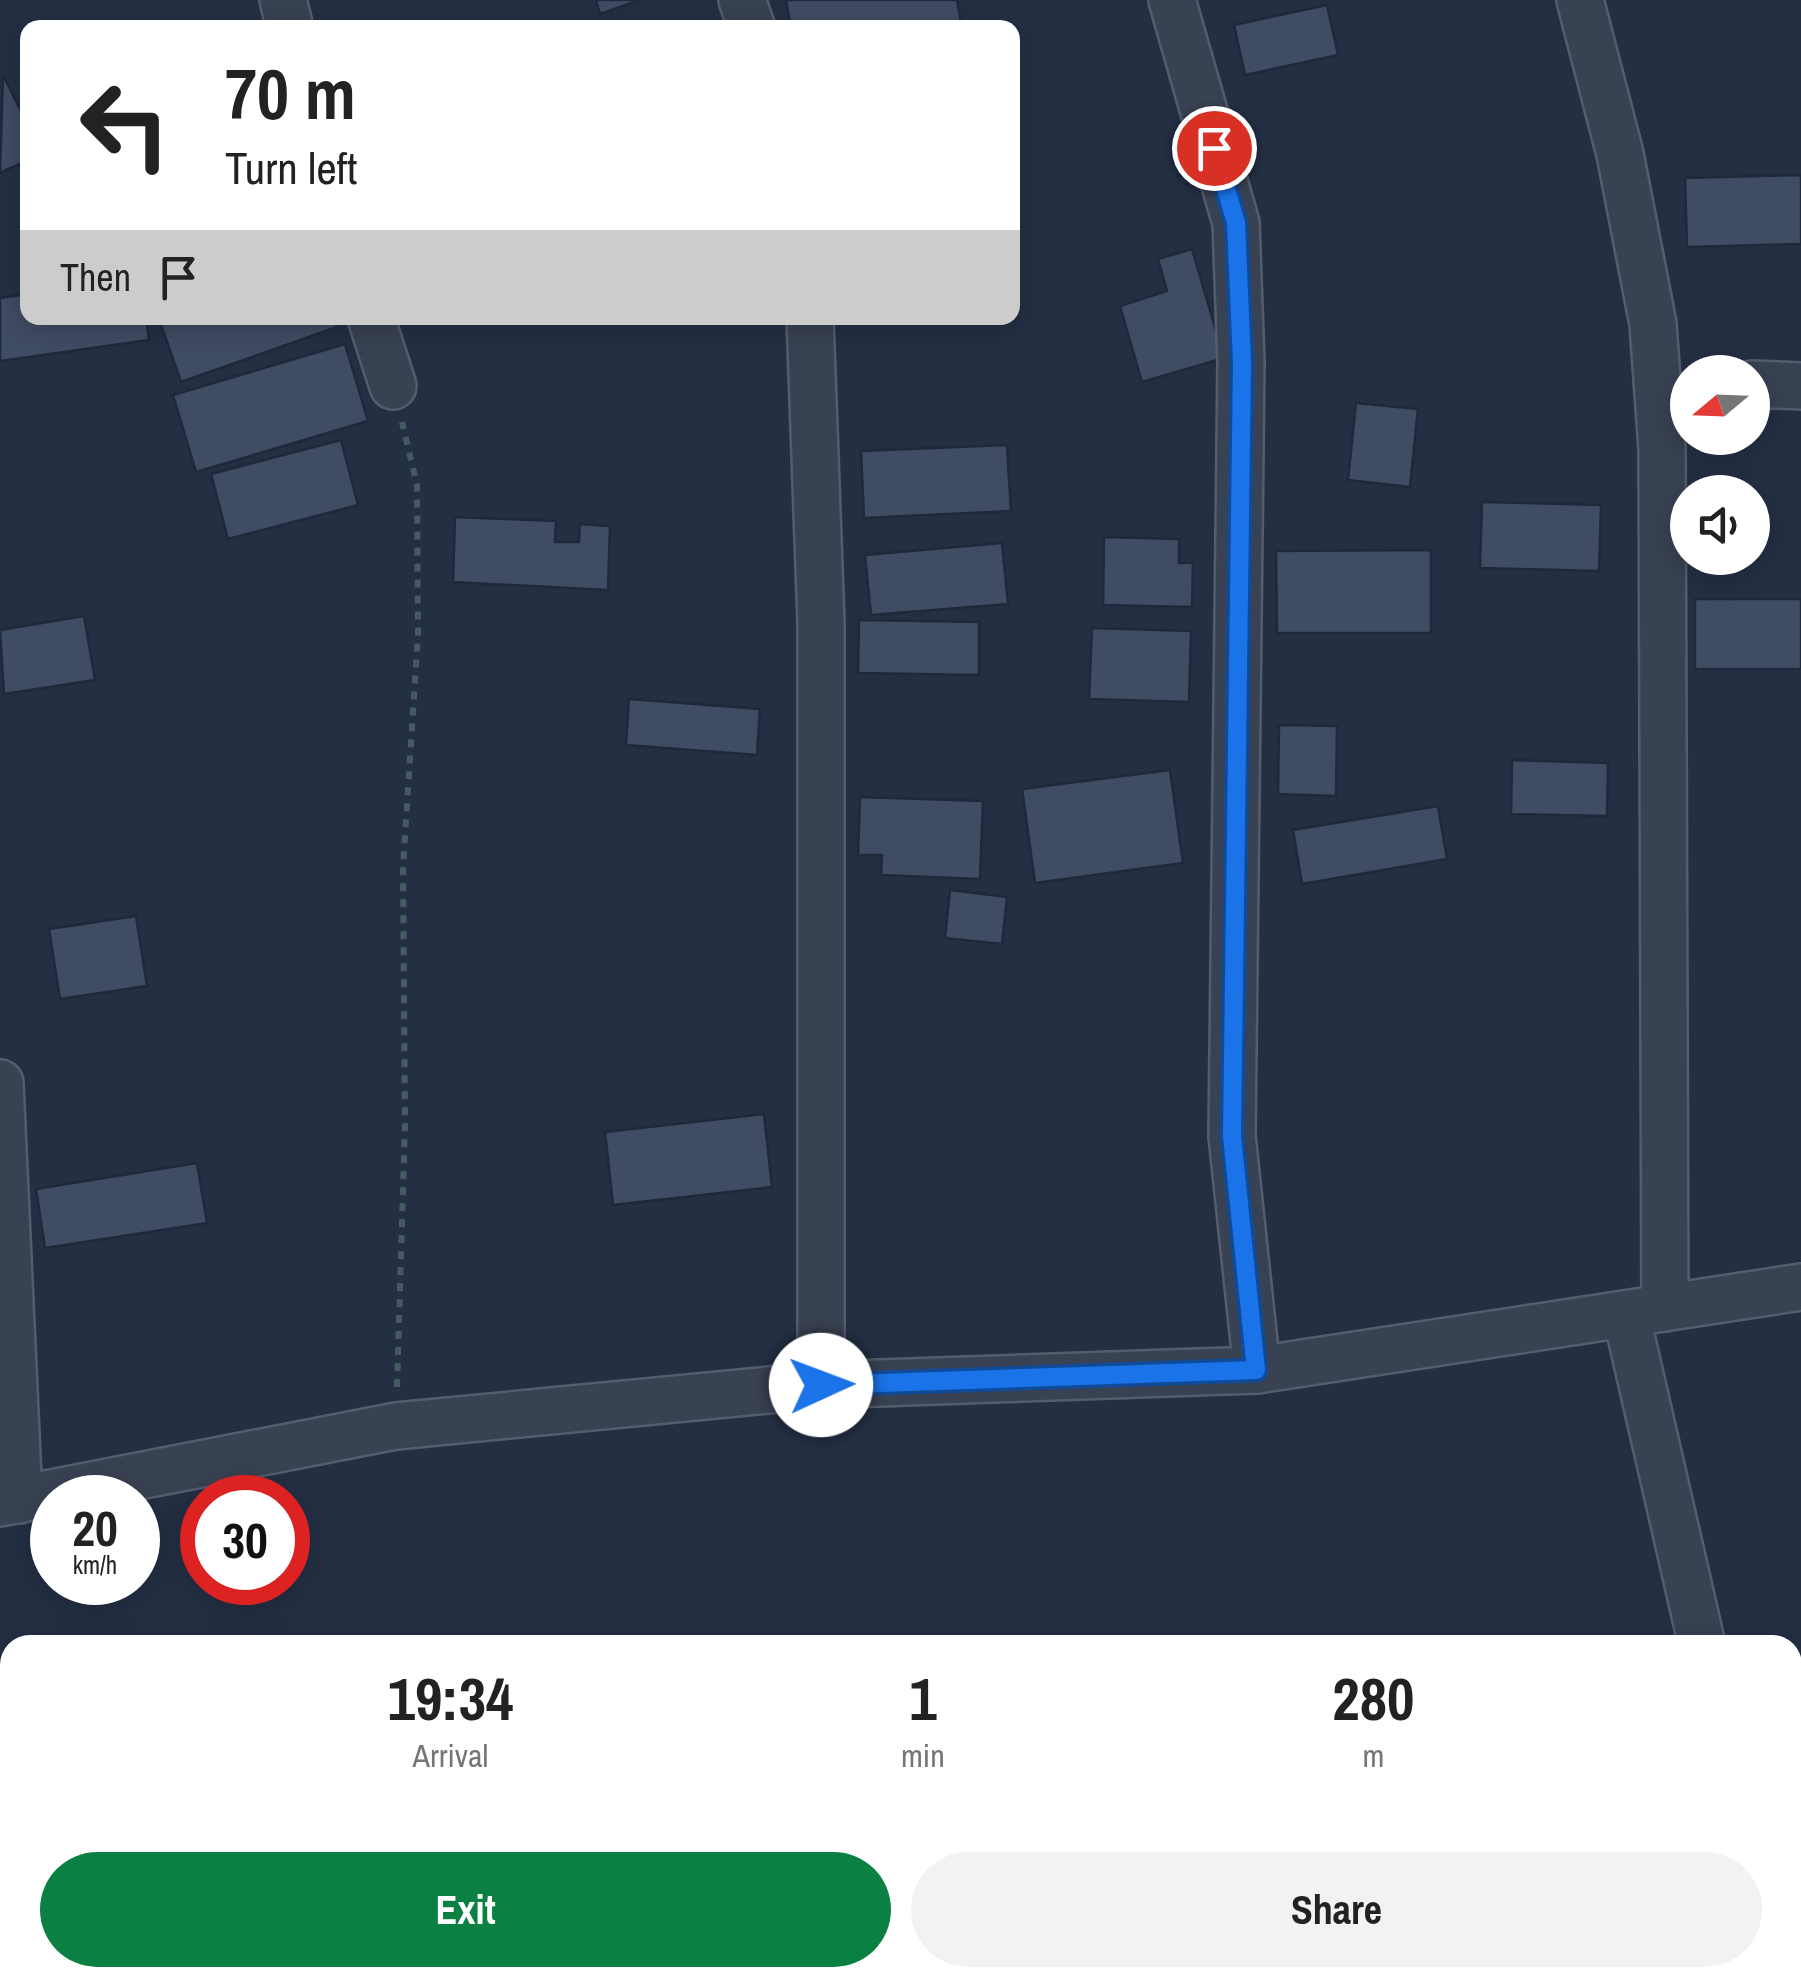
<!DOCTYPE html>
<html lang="en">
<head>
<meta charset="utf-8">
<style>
	body { margin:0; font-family:"Archivo Narrow",sans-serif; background:#f2f2f2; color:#222; height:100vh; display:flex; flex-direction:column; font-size:38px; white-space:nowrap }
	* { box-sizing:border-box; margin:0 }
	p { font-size:32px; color:#767676 }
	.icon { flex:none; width:55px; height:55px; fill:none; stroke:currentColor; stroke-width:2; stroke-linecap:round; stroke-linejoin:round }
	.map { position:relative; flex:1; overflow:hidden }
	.panel { position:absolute; left:0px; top:1635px; width:1802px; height:352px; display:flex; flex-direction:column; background:#fff; border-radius:30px 30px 0 0; box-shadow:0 5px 25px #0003 }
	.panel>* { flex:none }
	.banner { position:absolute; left:20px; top:20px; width:1000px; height:305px; border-radius:20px; box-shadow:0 5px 25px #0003; background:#fff; color:#222; overflow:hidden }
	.needle { width:65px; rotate:251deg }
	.controls { position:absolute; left:1670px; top:355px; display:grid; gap:20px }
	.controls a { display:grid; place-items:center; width:100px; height:100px; border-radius:50%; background:#fff; box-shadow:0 5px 25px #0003; font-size:50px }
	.speed { position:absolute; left:30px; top:1475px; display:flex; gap:20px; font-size:50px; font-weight:700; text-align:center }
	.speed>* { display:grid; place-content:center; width:130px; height:130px; border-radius:50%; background:#fff; box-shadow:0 5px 25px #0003; line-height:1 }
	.speed small { font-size:25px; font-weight:400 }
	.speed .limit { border:15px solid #d22; background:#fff; color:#111 }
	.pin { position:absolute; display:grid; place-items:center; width:85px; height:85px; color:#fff; margin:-42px; border:5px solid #fff; border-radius:50%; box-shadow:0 2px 10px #0007 }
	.me { position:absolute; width:110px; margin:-55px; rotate:88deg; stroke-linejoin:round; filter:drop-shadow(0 0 8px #0008) }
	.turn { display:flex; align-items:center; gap:35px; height:210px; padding:0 40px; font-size:45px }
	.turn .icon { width:130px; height:130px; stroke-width:2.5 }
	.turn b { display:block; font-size:70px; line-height:85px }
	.then { display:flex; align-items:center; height:95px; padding:0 40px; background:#0003; gap:20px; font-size:38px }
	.eta { display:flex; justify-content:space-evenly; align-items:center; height:170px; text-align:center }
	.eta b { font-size:60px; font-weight:700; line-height:70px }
	.primary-button { display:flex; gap:20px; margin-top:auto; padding:20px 40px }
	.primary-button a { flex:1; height:115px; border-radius:60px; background:#0b8043; color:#fff; font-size:40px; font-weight:700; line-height:115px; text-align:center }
	.primary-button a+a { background:#f2f2f2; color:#222 }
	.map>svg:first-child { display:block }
</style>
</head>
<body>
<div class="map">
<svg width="1801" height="1986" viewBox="0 0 1801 1986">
	<rect width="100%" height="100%" fill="#242f44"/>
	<g fill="#404c64" stroke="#1f293a" stroke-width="2.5">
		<path d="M 596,0 L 640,0 L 600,14 Z"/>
		<path d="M 786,0 L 957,0 L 962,28 L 791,28 Z"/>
		<path d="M 1327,5 L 1338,55 L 1245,75 L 1234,25 Z"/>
		<path d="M 3,75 L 28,125 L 28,160 L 0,173 Z"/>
		<path d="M 1801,175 L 1801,244 L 1687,247 L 1685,178 Z"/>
		<path d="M 1192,249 L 1224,358 L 1142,382 L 1120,306 L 1167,291 L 1158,259 Z"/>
		<path d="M 28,294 L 28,318 L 146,318 L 149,340 L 0,361 L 0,298 Z"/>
		<path d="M 334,318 L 337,327 L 181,382 L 159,319 Z"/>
		<path d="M 345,344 L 368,421 L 196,472 L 173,395 Z"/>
		<path d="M 1356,403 L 1418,409 L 1410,487 L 1348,480 Z"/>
		<path d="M 341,440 L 358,505 L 228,539 L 211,474 Z"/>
		<path d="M 1007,445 L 1011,511 L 864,518 L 861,451 Z"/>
		<path d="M 1482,502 L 1601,505 L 1599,571 L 1480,568 Z"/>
		<path d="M 455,517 L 556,521 L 555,542 L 579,542 L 580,524 L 610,526 L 608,590 L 453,582 Z"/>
		<path d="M 1104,537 L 1179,539 L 1179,563 L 1193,563 L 1192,607 L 1103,605 Z"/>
		<path d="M 1002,543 L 1008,604 L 871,615 L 865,555 Z"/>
		<path d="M 1431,550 L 1431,633 L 1277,633 L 1276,551 Z"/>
		<rect x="1695" y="599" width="106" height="70"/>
		<path d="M 84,616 L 95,680 L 4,694 L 0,630 Z"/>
		<path d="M 859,620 L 979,622 L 979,675 L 858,673 Z"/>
		<path d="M 1092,628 L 1191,631 L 1189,702 L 1089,699 Z"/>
		<path d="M 629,699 L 760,709 L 757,755 L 626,745 Z"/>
		<path d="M 1279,725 L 1337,726 L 1336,796 L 1278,794 Z"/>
		<path d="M 1512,760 L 1608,763 L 1607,816 L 1511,814 Z"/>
		<path d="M 1170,770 L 1183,863 L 1035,883 L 1022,789 Z"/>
		<path d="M 860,797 L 983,801 L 980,879 L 881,875 L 882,855 L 858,855 Z"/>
		<path d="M 1438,806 L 1447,859 L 1302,884 L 1293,830 Z"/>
		<path d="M 950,890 L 1007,897 L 1002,944 L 945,938 Z"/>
		<path d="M 136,916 L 147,986 L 60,999 L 49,929 Z"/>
		<path d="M 764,1114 L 772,1187 L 613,1205 L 605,1132 Z"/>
		<path d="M 197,1163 L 207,1223 L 45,1248 L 36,1189 Z"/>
	</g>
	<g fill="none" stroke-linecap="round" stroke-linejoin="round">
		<defs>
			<g id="street">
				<path d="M 283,0 L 290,28"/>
				<path d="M 742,0 L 752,28"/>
				<path d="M 1172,0 L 1236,223 L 1241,362 L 1232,1136 L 1257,1370"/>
				<path d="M 1580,0 L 1620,154 L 1653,324 L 1662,449 L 1665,1308"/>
				<path d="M 371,318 L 393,386"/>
				<path d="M 810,318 L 821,622 L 821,1385"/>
				<path d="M 1752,384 L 1801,386"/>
				<path d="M 0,1083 L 19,1500"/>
				<path d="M 1626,1314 L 1702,1645"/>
				<path d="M 0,1503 L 396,1426 L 821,1385 L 1257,1370 L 1801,1287"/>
				<path d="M 1792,1835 L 1801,1835"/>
				<path d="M 1788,1978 L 1790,1986"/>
			</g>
		</defs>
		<use href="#street" stroke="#545d6d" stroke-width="50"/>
		<path stroke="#445c61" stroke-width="6" stroke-dasharray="8 8" stroke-linecap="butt" d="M 397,1387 L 405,1124 L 403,867 L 418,634 L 417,485 L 402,422"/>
		<use href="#street" stroke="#394253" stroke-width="45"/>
	</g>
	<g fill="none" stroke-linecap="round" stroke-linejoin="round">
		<defs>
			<path id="route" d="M 821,1385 L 1256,1370 L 1232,1136 L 1242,362 L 1236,223 L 1214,148"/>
		</defs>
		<use href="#route" stroke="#114b97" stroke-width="25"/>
		<use href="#route" stroke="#1a73e8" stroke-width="18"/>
	</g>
</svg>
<div class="controls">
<a><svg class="needle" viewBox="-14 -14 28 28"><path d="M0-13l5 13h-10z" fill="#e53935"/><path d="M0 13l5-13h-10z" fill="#767676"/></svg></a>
<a><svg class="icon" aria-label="sound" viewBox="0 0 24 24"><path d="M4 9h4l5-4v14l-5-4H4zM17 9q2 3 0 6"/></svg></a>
</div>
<div class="speed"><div>20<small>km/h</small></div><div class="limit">30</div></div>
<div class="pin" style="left:1214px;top:148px;background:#d93025"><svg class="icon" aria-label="arrive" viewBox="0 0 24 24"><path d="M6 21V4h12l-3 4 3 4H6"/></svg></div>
<svg class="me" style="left:821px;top:1385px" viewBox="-20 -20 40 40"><circle r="19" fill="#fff"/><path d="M0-13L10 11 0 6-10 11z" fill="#1a73e8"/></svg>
<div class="banner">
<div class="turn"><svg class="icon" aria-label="left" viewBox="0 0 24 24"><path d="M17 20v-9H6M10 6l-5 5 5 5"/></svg><div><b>70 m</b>Turn left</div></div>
<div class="then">Then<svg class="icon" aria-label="arrive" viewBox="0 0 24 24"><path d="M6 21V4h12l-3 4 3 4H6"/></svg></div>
</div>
<section class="panel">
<div class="eta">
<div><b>19:34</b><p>Arrival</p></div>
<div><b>1</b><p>min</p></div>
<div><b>280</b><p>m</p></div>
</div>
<div class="primary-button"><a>Exit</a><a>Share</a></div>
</section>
</div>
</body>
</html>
